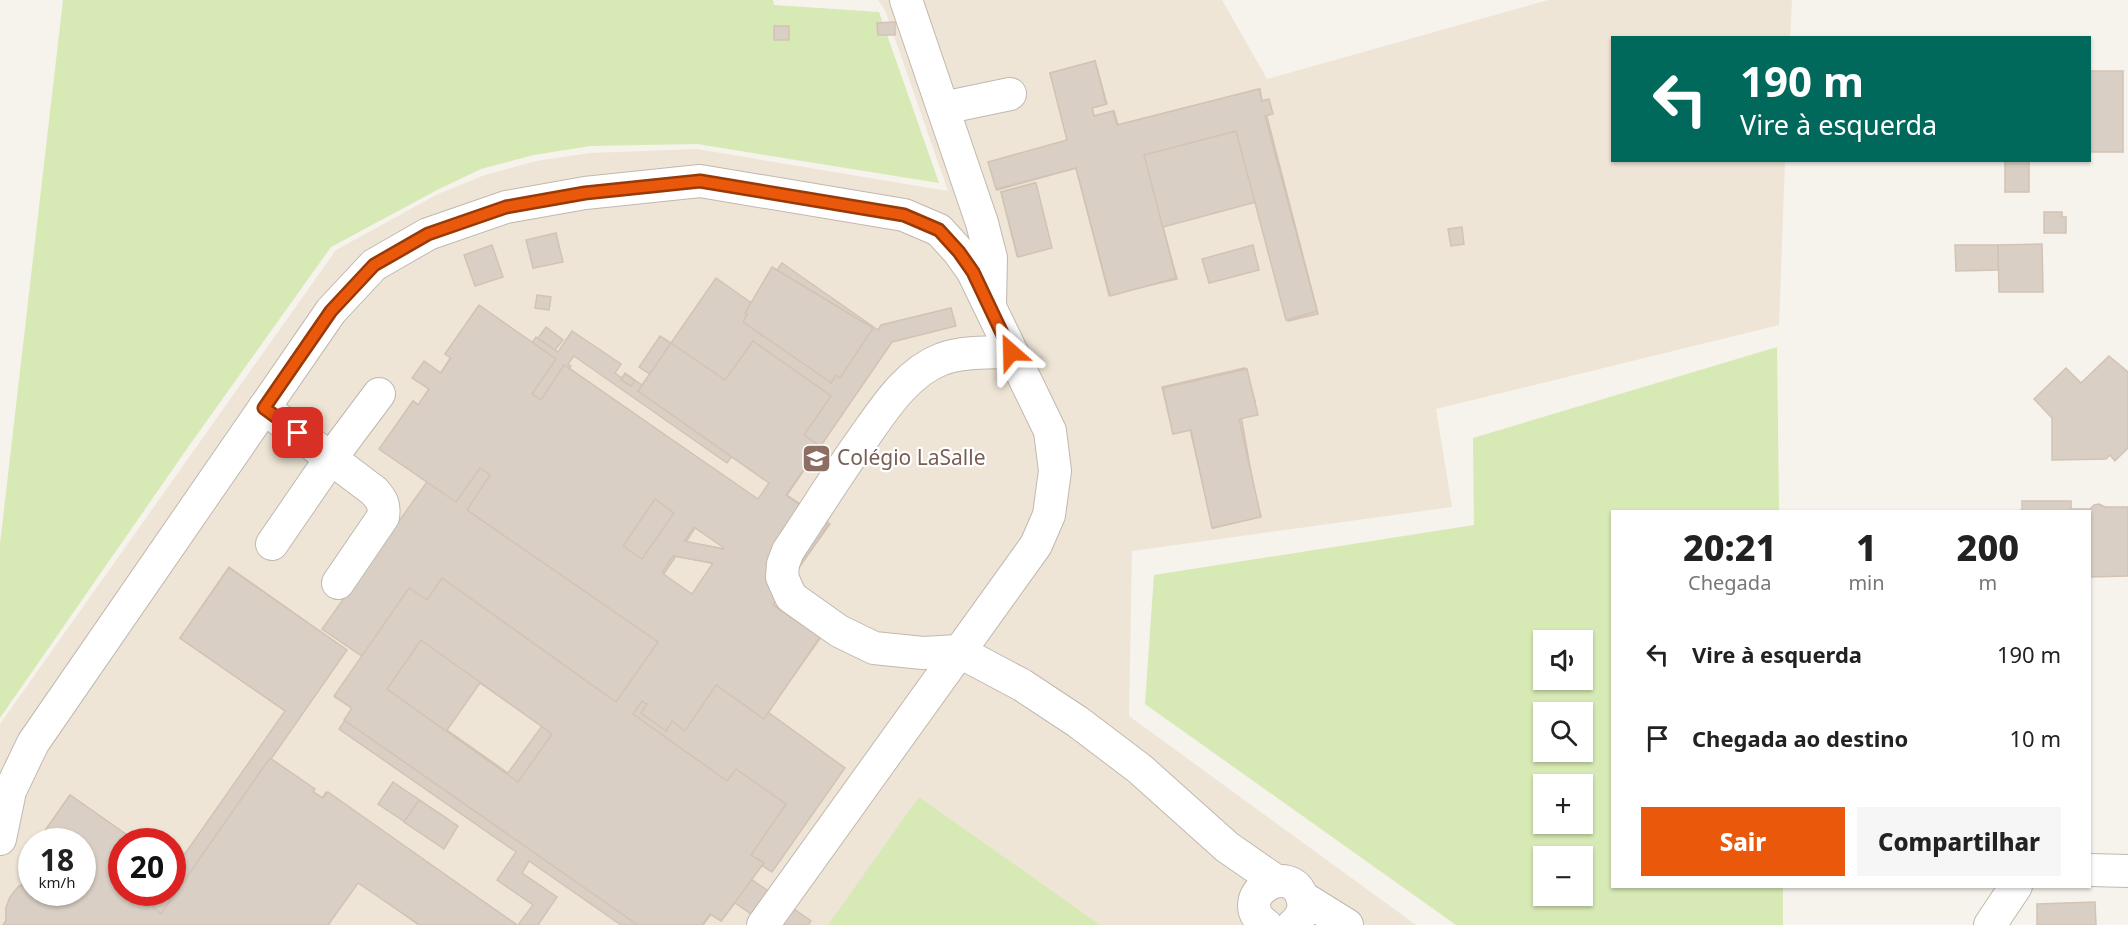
<!DOCTYPE html>
<html lang="pt">
<head>
<meta charset="utf-8">
<style>
	body { margin:0; font-family:"Noto Sans",sans-serif; background:#f6f6f6; color:#222; height:100vh; display:flex; flex-direction:column; font-size:22px; white-space:nowrap }
	* { box-sizing:border-box; margin:0 }
	p { font-size:20px; color:#767676 }
	.icon { flex:none; width:33px; height:33px; fill:none; stroke:currentColor; stroke-width:2; stroke-linecap:round; stroke-linejoin:round }
	.map { position:relative; flex:1; overflow:hidden }
	.side { position:absolute; left:1611px; top:510px; width:480px; height:378px; display:flex; flex-direction:column; background:#fff; border-radius:0px; box-shadow:0 2px 4px #0004 }
	.side>* { flex:none }
	.top-card { position:absolute; left:1611px; top:36px; width:480px; height:126px; border-radius:0px; box-shadow:0 2px 4px #0004; background:#00695c; color:#fff; overflow:hidden }
	.controls { position:absolute; left:1533px; top:630px; display:grid; gap:12px }
	.controls a { display:grid; place-items:center; width:60px; height:60px; border-radius:0px; background:#fff; box-shadow:0 2px 4px #0004; font-size:30px }
	.speed { position:absolute; left:18px; top:828px; display:flex; gap:12px; font-size:30px; font-weight:700; text-align:center }
	.speed>* { display:grid; place-content:center; width:78px; height:78px; border-radius:50%; background:#fff; box-shadow:0 2px 4px #0004; line-height:1 }
	.speed small { font-size:15px; font-weight:400 }
	.speed .limit { border:9px solid #d22; background:#fff; color:#111 }
	.pin { position:absolute; display:grid; place-items:center; width:51px; height:51px; color:#fff; margin:-26px; border-radius:12px; box-shadow:0 3px 9px #0006 }
	.me { position:absolute; width:66px; margin:-33px; rotate:335deg; stroke-linejoin:round; filter:drop-shadow(0 0 4px #0008) }
	.turn { display:flex; align-items:center; gap:21px; height:126px; padding:0 30px; font-size:27px }
	.turn .icon { width:78px; height:78px; stroke-width:2.5 }
	.turn b { display:block; font-size:42px; line-height:51px }
	.eta { display:flex; justify-content:space-evenly; align-items:center; height:102px; text-align:center }
	.eta b { font-size:36px; font-weight:800; line-height:42px }
	.button { display:flex; gap:12px; margin-top:auto; padding:12px 30px }
	.button a { flex:1; height:69px; border-radius:0px; background:#ea580c; color:#fff; font-size:24px; font-weight:800; line-height:69px; text-align:center }
	.button a+a { background:#f6f6f6; color:#222 }
	ul { padding:0; list-style:none }
	li { display:flex; align-items:center; gap:18px; height:84px; padding:0 30px }
	li div { flex:1 }
	li b { display:block; font-size:22px }
	li em { font-style:normal }
	.map>svg:first-child { display:block }
</style>
</head>
<body>
<div class="map">
<svg width="2128" height="925" viewBox="0 0 2128 925">
	<rect width="100%" height="100%" fill="#f6f2ec"/>
	<path fill="#eee5d6" fill-rule="evenodd" d="M 878,0 L 1222,0 L 1267,79 L 1548,0 L 1792,0 L 1790,37 L 1612,38 L 1612,160 L 1785,161 L 1779,325 L 1436,409 L 1452,507 L 1132,551 L 1129,716 L 1416,925 L 0,925 L 0,724 L 336,250 L 438,194 L 485,175 L 536,161 L 590,153 L 697,149 L 948,191 L 885,10 ZM 32,842 L 82,842 L 82,892 L 32,892 ZM 122,842 L 172,842 L 172,892 L 122,892 Z"/>
	<g fill="#d7e9b5" fill-rule="evenodd">
		<path d="M 63,0 L 773,0 L 774,5 L 879,12 L 939,183 L 697,144 L 590,146 L 534,155 L 481,169 L 439,189 L 331,247 L 191,443 L 0,718 L 0,544 Z"/>
		<path d="M 1777,347 L 1779,511 L 1612,512 L 1612,886 L 1783,887 L 1783,925 L 1456,925 L 1145,704 L 1154,575 L 1474,525 L 1473,438 ZM 1544,640 L 1582,640 L 1582,680 L 1544,680 ZM 1544,712 L 1582,712 L 1582,752 L 1544,752 ZM 1544,784 L 1582,784 L 1582,824 L 1544,824 ZM 1544,856 L 1582,856 L 1582,896 L 1544,896 Z"/>
		<path d="M 919,797 L 1100,925 L 828,925 Z"/>
	</g>
	<g fill="#dacfc4" stroke="#d2c3b4" stroke-width="1.5" fill-rule="evenodd">
		<path d="M 895,22 L 895,35 L 878,35 L 877,23 Z"/>
		<rect x="774" y="26" width="15" height="14"/>
		<path d="M 1095,61 L 1107,104 L 1092,108 L 1094,116 L 1114,111 L 1118,125 L 1260,89 L 1262,101 L 1266,100 L 1270,113 L 1266,113 L 1318,314 L 1288,321 L 1256,202 L 1163,227 L 1177,279 L 1109,295 L 1076,168 L 997,190 L 989,163 L 1068,141 L 1050,73 Z"/>
		<path d="M 1095,61 L 1106,104 L 1092,108 L 1094,116 L 1113,111 L 1117,125 L 1259,89 L 1262,101 L 1269,99 L 1273,114 L 1265,116 L 1317,311 L 1286,320 L 1236,131 L 1144,155 L 1176,278 L 1110,296 L 1076,168 L 996,189 L 988,162 L 1067,140 L 1050,73 Z"/>
		<rect x="2090" y="71" width="33" height="81"/>
		<rect x="2005" y="160" width="24" height="32"/>
		<path d="M 1034,183 L 1051,247 L 1017,256 L 1001,192 Z"/>
		<path d="M 1036,183 L 1052,248 L 1018,257 L 1001,192 Z"/>
		<path d="M 2044,212 L 2062,212 L 2062,217 L 2066,217 L 2066,233 L 2044,233 Z"/>
		<path d="M 1462,227 L 1464,244 L 1451,246 L 1448,229 Z"/>
		<path d="M 556,233 L 563,262 L 533,268 L 526,240 Z"/>
		<path d="M 2042,244 L 2043,292 L 1999,292 L 1998,245 Z"/>
		<path d="M 492,245 L 503,277 L 475,286 L 464,255 Z"/>
		<path d="M 1253,245 L 1259,270 L 1209,283 L 1202,259 Z"/>
		<path d="M 1955,245 L 1998,245 L 1998,270 L 1956,271 Z"/>
		<path d="M 782,263 L 878,330 L 881,325 L 951,308 L 956,326 L 892,342 L 787,495 L 830,524 L 773,604 L 821,637 L 768,712 L 845,768 L 772,872 L 761,865 L 751,879 L 811,921 L 808,925 L 767,925 L 735,903 L 721,921 L 711,914 L 703,925 L 621,925 L 529,861 L 522,873 L 557,897 L 538,925 L 518,925 L 533,905 L 497,880 L 516,852 L 339,729 L 353,709 L 335,697 L 363,657 L 322,629 L 427,482 L 380,449 L 413,401 L 419,405 L 429,389 L 413,378 L 424,362 L 440,374 L 451,357 L 445,354 L 479,306 L 532,343 L 536,337 L 558,352 L 572,331 L 621,364 L 615,373 L 622,378 L 625,373 L 642,385 L 650,374 L 639,367 L 660,336 L 671,343 L 716,278 L 753,304 ZM 574,356 L 727,463 L 732,456 L 770,482 L 758,500 L 569,368 L 571,366 L 568,364 ZM 695,528 L 725,548 L 725,549 L 686,542 ZM 676,556 L 715,564 L 693,595 L 663,575 ZM 480,683 L 542,726 L 508,773 L 447,730 Z"/>
		<path d="M 772,267 L 873,328 L 840,378 L 836,375 L 831,383 L 830,382 L 743,322 L 747,314 L 745,313 Z"/>
		<path d="M 537,295 L 551,297 L 549,310 L 535,308 Z"/>
		<path d="M 479,305 L 556,359 L 532,394 L 541,400 L 564,365 L 758,499 L 769,483 L 638,391 L 671,343 L 725,380 L 753,341 L 831,396 L 804,435 L 820,446 L 786,495 L 828,525 L 773,605 L 820,637 L 764,719 L 716,685 L 685,731 L 672,721 L 666,731 L 641,713 L 647,704 L 642,701 L 633,714 L 727,781 L 736,769 L 786,804 L 751,855 L 764,863 L 721,921 L 710,914 L 702,925 L 638,925 L 344,720 L 352,708 L 334,696 L 409,588 L 427,600 L 442,578 L 616,702 L 658,642 L 467,510 L 490,475 L 480,468 L 456,502 L 379,449 L 413,401 L 418,405 L 429,389 L 412,378 L 424,361 L 441,373 L 451,358 L 445,354 ZM 655,499 L 674,513 L 642,559 L 623,546 ZM 694,527 L 724,548 L 723,549 L 684,541 ZM 673,556 L 713,563 L 692,594 L 662,573 ZM 421,640 L 552,734 L 518,782 L 387,689 Z"/>
		<path d="M 546,327 L 563,340 L 555,350 L 538,338 Z"/>
		<path d="M 2109,356 L 2128,372 L 2128,448 L 2115,461 L 2110,455 L 2106,459 L 2052,460 L 2052,418 L 2034,399 L 2066,368 L 2081,383 Z"/>
		<path d="M 1245,368 L 1255,401 L 1239,405 L 1259,517 L 1213,528 L 1190,429 L 1173,433 L 1162,387 Z"/>
		<path d="M 1247,369 L 1258,415 L 1239,419 L 1261,517 L 1212,528 L 1191,430 L 1173,434 L 1163,388 Z"/>
		<path d="M 625,374 L 635,381 L 631,386 L 621,380 Z"/>
		<path d="M 2022,501 L 2071,501 L 2071,509 L 2090,509 L 2094,505 L 2099,504 L 2105,507 L 2128,507 L 2128,576 L 2090,577 L 2090,512 L 2013,512 L 2022,510 Z"/>
		<path d="M 229,567 L 346,650 L 297,719 L 180,638 Z"/>
		<path d="M 229,568 L 347,650 L 271,759 L 313,789 L 312,791 L 322,798 L 326,792 L 517,925 L 419,925 L 358,882 L 328,925 L 3,925 L 6,921 L 6,908 L 10,897 L 18,887 L 26,882 L 32,881 L 32,892 L 82,892 L 82,842 L 37,842 L 70,795 L 137,842 L 122,842 L 122,892 L 172,892 L 172,866 L 175,868 L 285,711 L 180,638 Z"/>
		<path d="M 270,758 L 315,789 L 313,792 L 323,798 L 328,792 L 517,925 L 420,925 L 358,883 L 328,925 L 3,925 L 6,921 L 6,908 L 10,897 L 18,887 L 29,881 L 32,880 L 32,892 L 82,892 L 82,842 L 37,842 L 70,795 L 137,842 L 122,842 L 122,892 L 164,892 L 153,907 L 161,914 Z"/>
		<path d="M 393,782 L 449,820 L 435,842 L 378,804 Z"/>
		<path d="M 419,800 L 458,826 L 444,849 L 404,822 Z"/>
		<path d="M 32,849 L 32,863 L 25,858 Z"/>
		<path d="M 32,850 L 32,863 L 25,858 Z"/>
		<path d="M 172,866 L 179,871 L 172,880 Z"/>
		<path d="M 2095,902 L 2096,925 L 2037,925 L 2037,904 Z"/>
	</g>
	<g fill="none" stroke-linecap="round" stroke-linejoin="round">
		<defs>
			<g id="minor">
				<path d="M 906,0 L 982,223 L 991,258 L 990,303"/>
				<path d="M 943,108 L 1010,94"/>
				<path d="M 1011,352 C 988,353 964,351 942,359 C 906,373 884,409 862,440 C 836,476 813,514 788,551 L 783,564 L 782,577 L 791,597 L 839,631 L 874,648 L 923,653 L 958,651 L 1022,685 L 1078,722 L 1140,769 L 1227,847 L 1276,881"/>
				<path d="M 264,408 L 374,491 C 382,500 385,505 383,517 L 338,583"/>
				<path d="M 272,544 L 331,458 L 379,394"/>
				<path d="M 0,839 L 10,791 L 33,743 L 331,311 L 374,265 L 428,234 L 506,207 L 585,193 L 700,181 L 904,215 L 939,230 L 959,252 L 973,272 L 1050,431 L 1055,471 L 1049,515 L 1036,545 L 763,925"/>
				<path d="M 2090,870 L 2128,871"/>
				<path d="M 1302,897 L 1347,925"/>
				<path d="M 1266,925 C 1228,897 1292,857 1303,900 C 1305,910 1300,919 1293,925"/>
				<path d="M 1990,925 L 2016,886"/>
			</g>
		</defs>
		<use href="#minor" stroke="#c1b8ae" stroke-width="34"/>
		<use href="#minor" stroke="#fff" stroke-width="32"/>
	</g>
	<g fill="none" stroke-linecap="round" stroke-linejoin="round">
		<defs>
			<path id="route" d="M 298,433 L 264,408 L 331,311 L 345,296 L 374,265 L 428,234 L 506,207 L 585,193 L 700,181 L 904,215 L 939,230 L 959,252 L 973,272 L 1011,352"/>
		</defs>
		<use href="#route" stroke="#983908" stroke-width="15"/>
		<use href="#route" stroke="#ea580c" stroke-width="10"/>
	</g>
	<defs>
		<symbol id="school-square" viewBox="-11 -11 22 22"><rect x="-9" y="-9" width="18" height="18" rx="4" fill="#8d6e63" stroke="#fff"/><path d="M0-5L7-2L0 1L-7-2ZM-4 1L0 2.5L4 1V4Q0 6-4 4Z" fill="#fff"/></symbol>
	</defs>
	<g fill-rule="evenodd">
		<use href="#school-square" x="800" y="442" width="33" height="33"/>
	</g>
	<g text-anchor="middle" stroke-width="4.5" stroke-linejoin="round" paint-order="stroke">
		<g font-size="21" fill="#785e54" stroke="#fff" text-anchor="start">
			<text x="837" y="465">Colégio LaSalle</text>
		</g>
	</g>
</svg>
<div class="controls">
<a><svg class="icon" aria-label="sound" viewBox="0 0 24 24"><path d="M4 9h4l5-4v14l-5-4H4zM17 9q2 3 0 6"/></svg></a>
<a><svg class="icon" aria-label="search" viewBox="0 0 24 24"><circle cx="10" cy="10" r="6"/><path d="M15 15l6 6"/></svg></a>
<a>+</a>
<a>−</a>
</div>
<div class="speed"><div>18<small>km/h</small></div><div class="limit">20</div></div>
<div class="pin" style="left:298px;top:433px;background:#d93025"><svg class="icon" aria-label="arrive" viewBox="0 0 24 24"><path d="M6 21V4h12l-3 4 3 4H6"/></svg></div>
<svg class="me" style="left:1011px;top:352px" viewBox="-20 -20 40 40"><path d="M0-17L14 15 0 8-14 15z" fill="#ea580c" stroke="#fff" stroke-width="4"/></svg>
<div class="top-card">
<div class="turn"><svg class="icon" aria-label="left" viewBox="0 0 24 24"><path d="M17 20v-9H6M10 6l-5 5 5 5"/></svg><div><b>190 m</b>Vire à esquerda</div></div>
</div>
<section class="side">
<div class="eta">
<div><b>20:21</b><p>Chegada</p></div>
<div><b>1</b><p>min</p></div>
<div><b>200</b><p>m</p></div>
</div>
<ul>
<li><svg class="icon" aria-label="left" viewBox="0 0 24 24"><path d="M17 20v-9H6M10 6l-5 5 5 5"/></svg><div><b>Vire à esquerda</b></div><em>190 m</em></li>
<li><svg class="icon" aria-label="arrive" viewBox="0 0 24 24"><path d="M6 21V4h12l-3 4 3 4H6"/></svg><div><b>Chegada ao destino</b></div><em>10 m</em></li>
</ul>
<div class="button"><a>Sair</a><a>Compartilhar</a></div>
</section>
</div>
</body>
</html>
